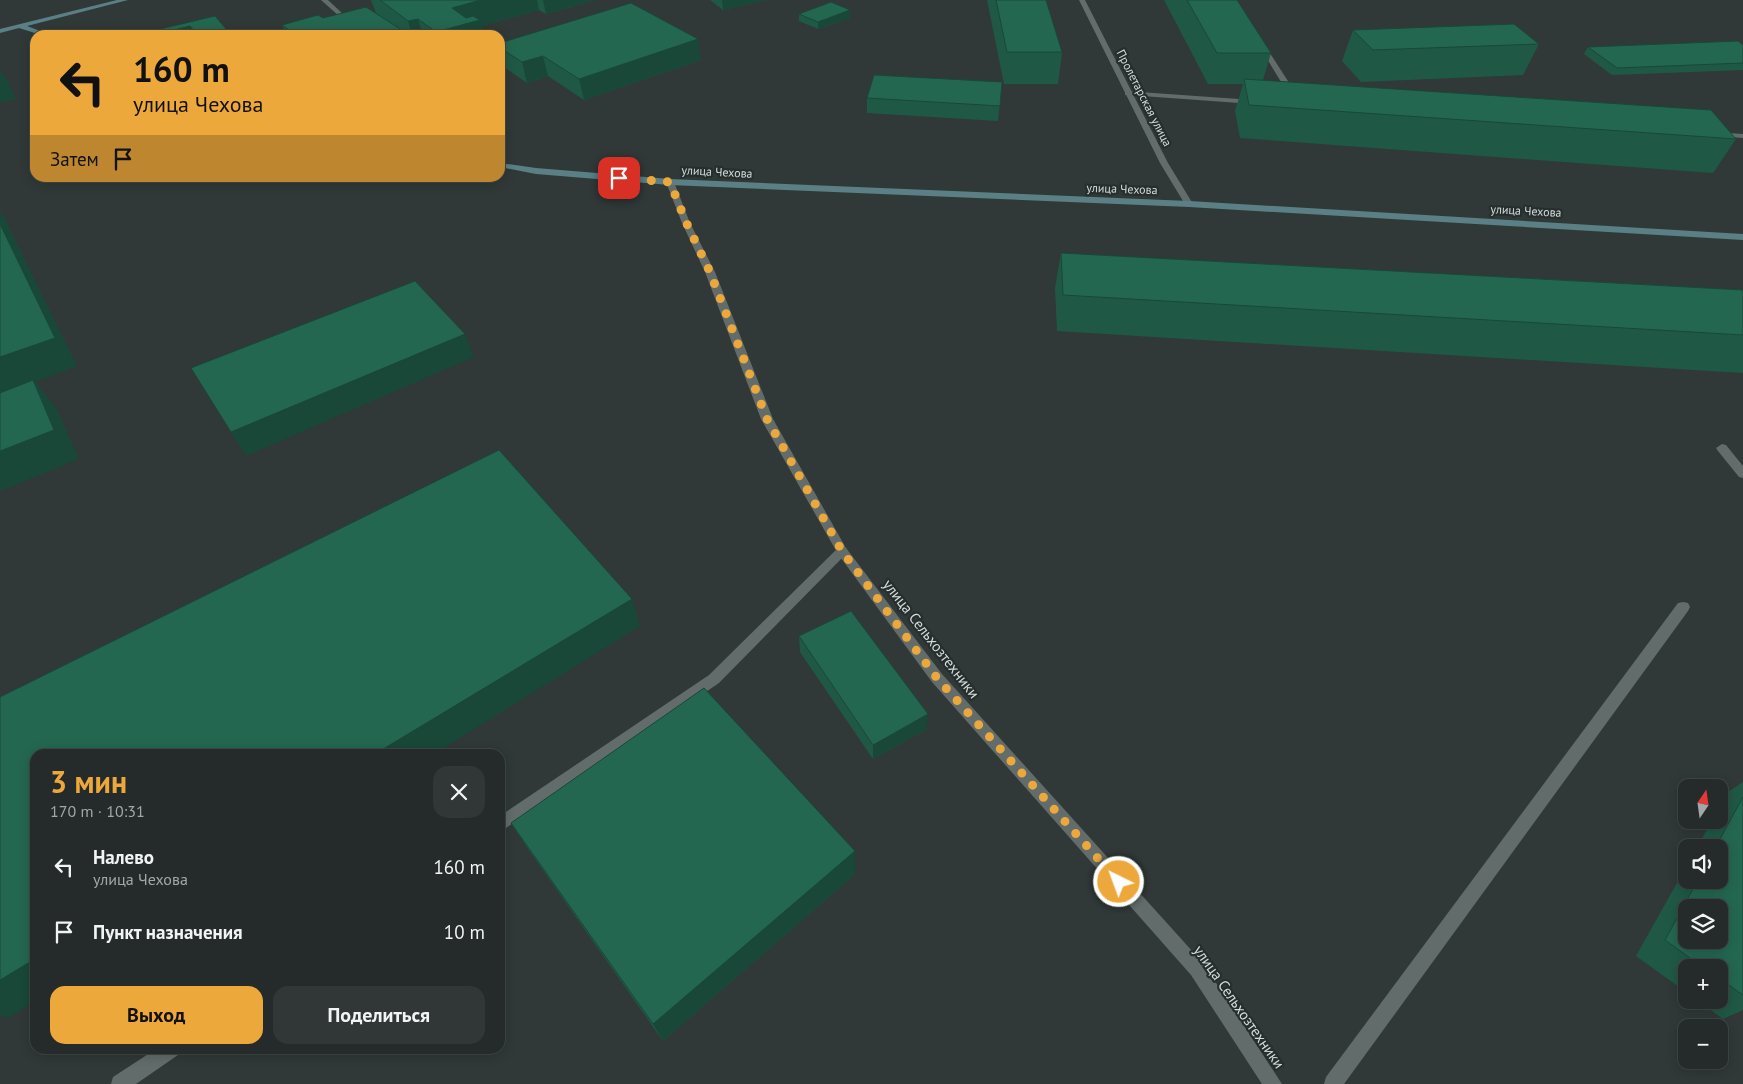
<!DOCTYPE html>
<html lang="ru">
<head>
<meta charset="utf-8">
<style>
	body { margin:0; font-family:"PT Sans",sans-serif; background:#303736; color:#f1f3f6; height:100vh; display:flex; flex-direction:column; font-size:19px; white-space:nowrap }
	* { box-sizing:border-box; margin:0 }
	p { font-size:16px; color:#a3a7a8 }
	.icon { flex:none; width:28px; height:28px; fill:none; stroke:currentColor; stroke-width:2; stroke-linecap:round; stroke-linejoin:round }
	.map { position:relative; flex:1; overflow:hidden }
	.panel { position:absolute; left:30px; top:749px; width:475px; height:305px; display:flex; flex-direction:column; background:#242b2a; border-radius:15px; box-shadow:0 2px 12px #0003,0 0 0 1px #414747 }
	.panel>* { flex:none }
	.top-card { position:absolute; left:30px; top:30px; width:475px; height:152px; border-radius:15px; box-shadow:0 2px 12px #0003,0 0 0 1px #414747; background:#eda83b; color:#111; overflow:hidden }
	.needle { width:32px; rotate:13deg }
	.fabs { position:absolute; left:1678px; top:779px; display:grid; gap:10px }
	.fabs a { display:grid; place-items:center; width:50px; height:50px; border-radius:10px; background:#242b2a; box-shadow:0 2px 12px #0003,0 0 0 1px #414747; font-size:25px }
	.pin { position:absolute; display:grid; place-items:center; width:42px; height:42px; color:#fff; margin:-21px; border-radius:10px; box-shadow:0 2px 8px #0006 }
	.me { position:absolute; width:55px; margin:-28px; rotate:318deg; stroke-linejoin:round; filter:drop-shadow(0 0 4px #0008) }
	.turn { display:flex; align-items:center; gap:18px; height:105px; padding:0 20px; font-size:22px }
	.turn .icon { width:65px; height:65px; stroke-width:2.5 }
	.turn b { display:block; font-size:35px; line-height:42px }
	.then { display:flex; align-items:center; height:48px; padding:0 20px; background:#0003; gap:10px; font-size:19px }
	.round { display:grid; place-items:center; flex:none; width:52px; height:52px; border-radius:15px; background:#303736 }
	.overview { display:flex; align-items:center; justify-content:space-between; height:85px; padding:0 20px }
	h1 { font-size:30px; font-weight:600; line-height:38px; color:#eda83b }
	.action { display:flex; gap:10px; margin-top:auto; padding:10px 20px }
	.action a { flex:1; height:58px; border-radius:15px; background:#eda83b; color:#111; font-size:20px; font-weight:600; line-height:58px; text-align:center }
	.action a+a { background:#303736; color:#f1f3f6 }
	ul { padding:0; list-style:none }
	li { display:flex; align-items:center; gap:15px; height:65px; padding:0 20px }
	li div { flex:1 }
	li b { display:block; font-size:19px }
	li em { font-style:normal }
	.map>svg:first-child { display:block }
</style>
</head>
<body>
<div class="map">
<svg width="1743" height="1084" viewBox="0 0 1743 1084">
	<rect width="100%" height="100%" fill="#303938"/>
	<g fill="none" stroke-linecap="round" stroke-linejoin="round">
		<g fill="#626c6b" fill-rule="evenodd">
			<path d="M 321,0 L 328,0 L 344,15 L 339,16 Z"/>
			<path d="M 1259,43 L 1264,44 L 1297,95 L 1296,97 L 1289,95 L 1258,44 Z"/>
			<path d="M 1125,91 L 1253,100 L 1257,102 L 1253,104 L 1128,95 L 1125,95 Z"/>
			<path d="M 1714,132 L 1743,134 L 1743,138 L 1717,136 L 1714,136 Z"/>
			<path d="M 1722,444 L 1726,445 L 1743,466 L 1743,478 L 1739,477 L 1718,451 L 1716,448 Z"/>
			<path d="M 842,546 L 846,548 L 848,551 L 846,554 L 719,683 L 500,832 L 500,816 L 709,675 L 838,548 Z"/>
			<path d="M 1683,602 L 1688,603 L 1690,607 L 1688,611 L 1344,1084 L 1324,1084 L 1326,1077 L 1678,603 Z"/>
			<path d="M 156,1049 L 181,1049 L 178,1055 L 136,1084 L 111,1084 L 113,1077 Z"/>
		</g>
		<g fill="#626c6b" fill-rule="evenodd">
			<path d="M 1079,0 L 1085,0 L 1168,163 L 1193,204 L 1192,206 L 1186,206 L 1160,163 Z"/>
			<path d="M 667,180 L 674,182 L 690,223 L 715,272 L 773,419 L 846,548 L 942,674 L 1203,963 L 1282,1084 L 1262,1084 L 1191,975 L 932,682 L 838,554 L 761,419 L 705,272 L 682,223 L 666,182 Z"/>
		</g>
		<g fill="#5a8086" fill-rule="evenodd">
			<path d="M 117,0 L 128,0 L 27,26 L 51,35 L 41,35 L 19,28 L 0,33 L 0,29 Z"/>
			<path d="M 500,163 L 536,168 L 670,179 L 1189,201 L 1743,234 L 1743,240 L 1189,207 L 670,185 L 536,174 L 500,167 Z"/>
		</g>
	</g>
	<g fill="#1f5945">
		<path d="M 371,0 L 596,0 L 546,14 L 539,10 L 481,26 L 484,35 L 287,35 L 282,25 L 323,18 L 376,13 Z"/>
		<path d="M 710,0 L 766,0 L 723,10 Z"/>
		<path d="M 987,0 L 1046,0 L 1062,52 L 1058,84 L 1004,84 Z"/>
		<path d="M 1164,0 L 1237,0 L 1271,53 L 1263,80 L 1736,139 L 1713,173 L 1240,138 L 1235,111 L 1243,84 L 1208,84 Z"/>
		<path d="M 850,10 L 850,18 L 818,29 L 799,21 L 799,14 Z"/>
		<path d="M 215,16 L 229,35 L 195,35 L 194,34 L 189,35 L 163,35 L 160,29 Z"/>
		<path d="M 1353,30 L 1539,44 L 1523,75 L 1361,82 L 1342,61 Z"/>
		<path d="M 500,43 L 701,60 L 584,100 L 548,76 L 527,83 L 501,65 L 500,61 Z"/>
		<path d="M 1743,45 L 1743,70 L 1612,75 L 1584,54 L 1588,47 Z"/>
		<path d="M 1002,82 L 998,121 L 867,113 L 867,98 Z"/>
		<path d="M 1061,253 L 1743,290 L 1743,373 L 1057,331 L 1055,288 Z"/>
		<path d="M 799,636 L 927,729 L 873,759 L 800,652 Z"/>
		<path d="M 1743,782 L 1743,1010 L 1723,1019 L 1697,1000 L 1719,1000 L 1719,968 L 1686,968 L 1686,992 L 1636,956 L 1686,867 L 1686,880 L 1719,880 L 1719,848 L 1697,848 L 1712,820 L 1719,820 L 1719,809 L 1728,792 Z"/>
		<path d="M 511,823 L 855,874 L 663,1041 L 526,846 Z"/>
	</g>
	<g fill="#194838">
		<path d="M 481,0 L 537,0 L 539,10 L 481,26 L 484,35 L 437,35 L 436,32 L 452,8 Z"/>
		<path d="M 543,0 L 596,0 L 546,14 Z"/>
		<path d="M 722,0 L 766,0 L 723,10 Z"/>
		<path d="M 850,10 L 850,18 L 818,29 L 818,22 Z"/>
		<path d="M 418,19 L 423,35 L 412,35 L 408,21 Z"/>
		<path d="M 190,26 L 194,34 L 189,35 L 164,35 L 163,33 Z"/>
		<path d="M 227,30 L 229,35 L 206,35 Z"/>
		<path d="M 698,39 L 701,60 L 584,100 L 579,79 Z"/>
		<path d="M 543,56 L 548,76 L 527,83 L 522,62 Z"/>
		<path d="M 0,70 L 8,82 L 16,99 L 0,103 Z"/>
		<path d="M 0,212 L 4,217 L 77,366 L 35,382 L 57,409 L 79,459 L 0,491 Z"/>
		<path d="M 465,334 L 474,357 L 246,456 L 231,432 Z"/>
		<path d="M 632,599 L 640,626 L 434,754 L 375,754 Z"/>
		<path d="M 928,714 L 927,729 L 873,759 L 873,745 Z"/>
		<path d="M 855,851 L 855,874 L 663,1041 L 653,1024 Z"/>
		<path d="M 35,959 L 35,1001 L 8,1018 L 0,1015 L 0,980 Z"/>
	</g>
	<g fill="#246750" stroke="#194838" fill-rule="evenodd">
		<path d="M 380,0 L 481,0 L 452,8 L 466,18 L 473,16 L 480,20 L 436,32 L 418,19 L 408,21 Z"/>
		<path d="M 996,0 L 1046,0 L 1062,52 L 1007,52 Z"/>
		<path d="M 1187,0 L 1237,0 L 1271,53 L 1217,53 Z"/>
		<path d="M 831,2 L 850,10 L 818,22 L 799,14 Z"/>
		<path d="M 631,3 L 698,39 L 579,79 L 543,56 L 522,62 L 500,48 L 500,43 Z"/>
		<path d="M 366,7 L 408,34 L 296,35 L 282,25 L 318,15 L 323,18 Z"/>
		<path d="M 215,16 L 227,30 L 206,35 L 197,35 L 190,26 L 163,33 L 160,29 Z"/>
		<path d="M 1514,24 L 1539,44 L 1373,50 L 1353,30 Z"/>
		<path d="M 1738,41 L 1743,45 L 1743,63 L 1617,68 L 1588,47 Z"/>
		<path d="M 874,75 L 1002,82 L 1000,106 L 867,98 Z"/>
		<path d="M 1244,79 L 1711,110 L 1736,139 L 1249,105 Z"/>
		<path d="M 35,84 L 35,101 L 28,86 Z"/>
		<path d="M 0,224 L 55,338 L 0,357 Z"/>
		<path d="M 1061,253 L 1743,290 L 1743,335 L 1063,295 Z"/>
		<path d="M 415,281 L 465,334 L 231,432 L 191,368 Z"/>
		<path d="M 33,380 L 54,430 L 0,451 L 0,393 Z"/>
		<path d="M 499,450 L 632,599 L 375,754 L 35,754 L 35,959 L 0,980 L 0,697 Z"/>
		<path d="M 851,611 L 928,714 L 873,745 L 799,636 Z"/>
		<path d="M 704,688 L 855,851 L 653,1024 L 511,823 Z"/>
		<path d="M 1743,797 L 1743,995 L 1719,978 L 1719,968 L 1704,968 L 1665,940 L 1698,880 L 1719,880 L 1719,848 L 1715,848 ZM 1686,908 L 1719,908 L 1719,940 L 1686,940 Z"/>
	</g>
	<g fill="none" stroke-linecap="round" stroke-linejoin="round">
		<path stroke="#eda83b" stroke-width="9" stroke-dasharray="0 16.2" d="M 619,178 L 670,182 L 686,222 L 710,272 L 767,419 L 842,551 L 937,678 L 1119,882"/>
	</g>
	<g text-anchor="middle" stroke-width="4.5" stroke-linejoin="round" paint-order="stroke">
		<g font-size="12" fill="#d6dbdb" stroke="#262f2e">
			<text transform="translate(1144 98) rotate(63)" y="4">Пролетарская улица</text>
			<text transform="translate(717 172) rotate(3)" y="4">улица Чехова</text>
			<text transform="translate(1122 189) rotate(2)" y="4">улица Чехова</text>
			<text transform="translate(1526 211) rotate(3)" y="4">улица Чехова</text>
		</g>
		<g font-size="15" fill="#d6dbdb" stroke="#262f2e">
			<text transform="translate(931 639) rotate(52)" y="5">улица Сельхозтехники</text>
			<text transform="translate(1239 1007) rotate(55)" y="5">улица Сельхозтехники</text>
		</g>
	</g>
</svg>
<div class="fabs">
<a><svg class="needle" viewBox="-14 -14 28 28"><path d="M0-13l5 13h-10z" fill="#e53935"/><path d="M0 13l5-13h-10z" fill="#a3a7a8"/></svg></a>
<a><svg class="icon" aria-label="sound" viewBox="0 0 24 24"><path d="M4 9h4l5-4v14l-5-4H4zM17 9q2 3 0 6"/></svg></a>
<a><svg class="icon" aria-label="layers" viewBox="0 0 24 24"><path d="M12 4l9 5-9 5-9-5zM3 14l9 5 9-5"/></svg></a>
<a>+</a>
<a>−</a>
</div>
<div class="pin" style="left:619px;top:178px;background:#d93025"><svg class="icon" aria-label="arrive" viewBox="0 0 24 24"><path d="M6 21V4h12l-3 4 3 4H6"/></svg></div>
<svg class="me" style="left:1119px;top:882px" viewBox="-20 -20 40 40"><circle r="17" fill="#eda83b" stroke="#fff" stroke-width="3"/><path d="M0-11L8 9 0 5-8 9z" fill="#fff"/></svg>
<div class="top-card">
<div class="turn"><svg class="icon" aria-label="left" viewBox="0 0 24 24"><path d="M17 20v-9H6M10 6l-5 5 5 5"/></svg><div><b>160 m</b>улица Чехова</div></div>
<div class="then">Затем<svg class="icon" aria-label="arrive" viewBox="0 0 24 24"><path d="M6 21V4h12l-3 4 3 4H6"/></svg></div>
</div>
<section class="panel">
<div class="overview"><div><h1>3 мин</h1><p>170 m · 10:31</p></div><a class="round"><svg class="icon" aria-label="close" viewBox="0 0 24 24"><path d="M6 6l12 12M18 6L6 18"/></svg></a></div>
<ul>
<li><svg class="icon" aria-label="left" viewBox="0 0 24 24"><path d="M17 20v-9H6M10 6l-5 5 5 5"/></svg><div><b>Налево</b><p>улица Чехова</p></div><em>160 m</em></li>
<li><svg class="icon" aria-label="arrive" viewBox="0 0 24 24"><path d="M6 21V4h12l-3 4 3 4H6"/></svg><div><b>Пункт назначения</b></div><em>10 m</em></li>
</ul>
<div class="action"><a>Выход</a><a>Поделиться</a></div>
</section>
</div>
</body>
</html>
